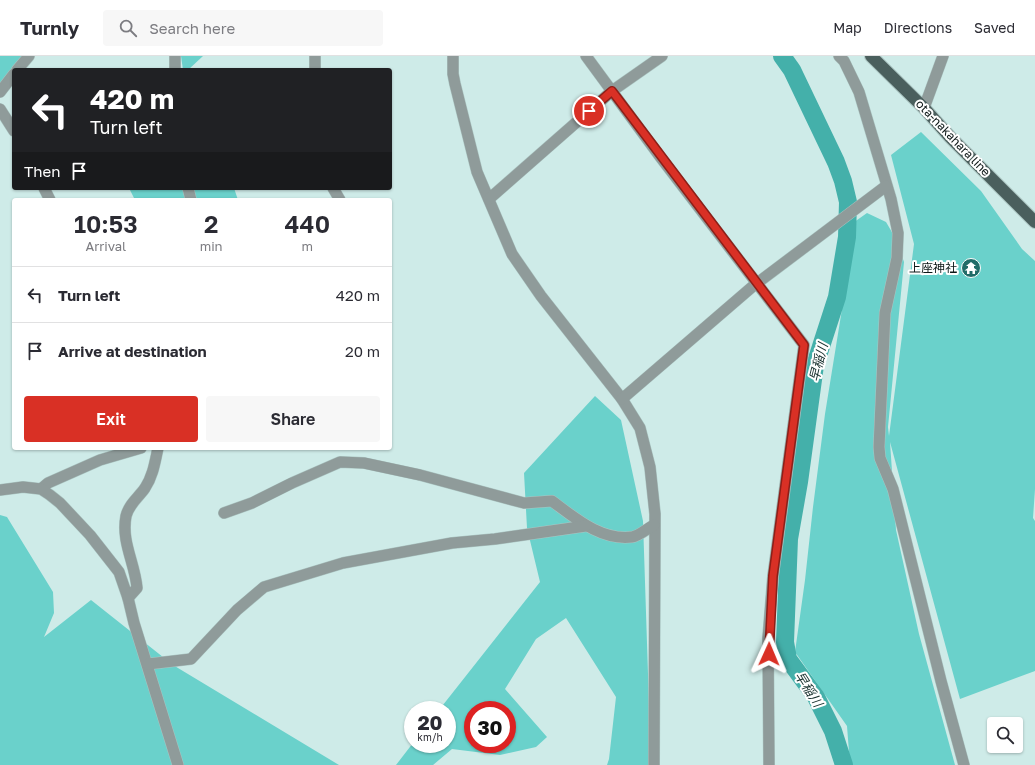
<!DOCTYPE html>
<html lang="en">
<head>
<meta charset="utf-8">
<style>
	body { margin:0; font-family:"Golos Text","Noto Sans JP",sans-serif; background:#f7f7f7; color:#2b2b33; height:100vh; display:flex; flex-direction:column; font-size:15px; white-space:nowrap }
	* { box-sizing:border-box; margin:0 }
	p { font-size:13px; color:#7c7c81 }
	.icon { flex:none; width:22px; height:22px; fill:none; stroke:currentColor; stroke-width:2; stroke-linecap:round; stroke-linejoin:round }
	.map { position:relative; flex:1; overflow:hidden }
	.details { position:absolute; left:12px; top:142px; width:380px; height:252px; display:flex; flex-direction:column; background:#fff; border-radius:4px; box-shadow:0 1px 3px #0004 }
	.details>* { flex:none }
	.guide { position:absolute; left:12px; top:12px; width:380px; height:122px; border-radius:4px; box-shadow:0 1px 3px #0004; background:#202124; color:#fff; overflow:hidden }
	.fabs { position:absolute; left:987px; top:661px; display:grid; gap:8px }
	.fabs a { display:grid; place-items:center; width:36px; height:36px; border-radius:4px; background:#fff; box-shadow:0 1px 3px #0004; font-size:20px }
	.speed { position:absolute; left:404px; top:645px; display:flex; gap:8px; font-size:20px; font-weight:700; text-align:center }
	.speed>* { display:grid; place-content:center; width:52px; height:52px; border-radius:50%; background:#fff; box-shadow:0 1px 3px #0004; line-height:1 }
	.speed small { font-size:10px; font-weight:400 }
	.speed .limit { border:6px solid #d22; background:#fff; color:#111 }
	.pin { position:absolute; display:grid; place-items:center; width:34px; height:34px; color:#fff; margin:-17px; border:2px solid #fff; border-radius:50%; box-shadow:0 1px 4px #0007 }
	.me { position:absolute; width:44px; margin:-22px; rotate:1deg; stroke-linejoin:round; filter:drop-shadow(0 0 3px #0008) }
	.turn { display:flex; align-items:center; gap:14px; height:84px; padding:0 12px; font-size:18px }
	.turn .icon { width:52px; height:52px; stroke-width:2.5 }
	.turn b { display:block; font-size:28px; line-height:34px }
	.then { display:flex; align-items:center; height:38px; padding:0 12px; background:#0003; gap:8px; font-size:15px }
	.eta { display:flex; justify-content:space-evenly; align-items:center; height:68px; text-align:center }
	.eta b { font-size:24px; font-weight:600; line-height:28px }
	.primary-button { display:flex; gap:8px; margin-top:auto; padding:8px 12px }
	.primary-button a { flex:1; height:46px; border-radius:4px; background:#d93025; color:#fff; font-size:16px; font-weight:600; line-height:46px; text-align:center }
	.primary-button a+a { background:#f7f7f7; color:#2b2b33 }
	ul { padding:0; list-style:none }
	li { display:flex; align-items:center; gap:12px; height:56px; padding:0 12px; border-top:1px solid #e1e1e2 }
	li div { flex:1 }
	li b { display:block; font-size:15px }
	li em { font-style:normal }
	header { display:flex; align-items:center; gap:24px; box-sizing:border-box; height:56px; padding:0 20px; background:#fff; border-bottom:1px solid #e1e1e2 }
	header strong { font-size:19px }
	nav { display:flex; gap:22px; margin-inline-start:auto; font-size:14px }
	.search { width:280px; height:36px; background:#f7f7f7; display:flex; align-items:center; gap:10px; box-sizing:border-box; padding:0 14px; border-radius:4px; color:#7c7c81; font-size:15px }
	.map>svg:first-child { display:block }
</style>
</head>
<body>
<header>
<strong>Turnly</strong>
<div class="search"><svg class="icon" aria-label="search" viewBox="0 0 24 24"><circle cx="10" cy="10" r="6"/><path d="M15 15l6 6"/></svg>Search here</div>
<nav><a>Map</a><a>Directions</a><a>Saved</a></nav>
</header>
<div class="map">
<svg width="1035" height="709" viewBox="0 0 1035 709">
	<rect width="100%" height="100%" fill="#ceebe8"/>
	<g fill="#6ad1cb" fill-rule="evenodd">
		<path d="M 0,0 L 22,0 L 0,34 Z"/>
		<path d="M 181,0 L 203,0 L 188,14 L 183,14 Z"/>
		<path d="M 921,76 L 981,135 L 1022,193 L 1035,205 L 1035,433 L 1033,462 L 1035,465 L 1035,615 L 960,643 L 890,386 L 896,474 L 919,578 L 955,709 L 850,709 L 847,670 L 795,596 L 805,524 L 813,451 L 825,358 L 842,253 L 843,174 L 867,157 L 886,166 L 896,183 L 904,206 L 888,371 L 889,380 L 914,188 L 891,99 Z"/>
		<path d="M 129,132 L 234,132 L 238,144 L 135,144 Z"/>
		<path d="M 595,340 L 621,364 L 643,465 L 651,709 L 607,709 L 609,703 L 616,641 L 566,562 L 536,583 L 505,633 L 547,681 L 536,691 L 500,699 L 452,693 L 433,709 L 396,709 L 413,687 L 413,688 L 447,688 L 447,654 L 439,654 L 540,526 L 527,472 L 524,417 ZM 473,654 L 507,654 L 507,688 L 473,688 Z"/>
		<path d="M 0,459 L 7,461 L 53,536 L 54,557 L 44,581 L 91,544 L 173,609 L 339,709 L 0,709 Z"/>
	</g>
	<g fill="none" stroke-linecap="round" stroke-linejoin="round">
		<path stroke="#44b0aa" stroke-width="18" d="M 782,0 L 792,14 L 836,106 L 843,125 L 848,146 L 847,181 L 837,241 L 815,309 L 799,426 L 789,483 L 785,586 L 788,603 L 816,641 L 833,675 L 844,709"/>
		<defs>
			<g id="minor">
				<path d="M 175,0 L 175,14"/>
				<path d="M 315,0 L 315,14"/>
				<path d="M 453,0 L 453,18 L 455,28 L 477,116 L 512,198 L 541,240 L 622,343 L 640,372 L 650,411 L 655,458 L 654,709"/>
				<path d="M 586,0 L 661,102 L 804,289 L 773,520 L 768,582 L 769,709"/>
				<path d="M 839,0 L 844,5 L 859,36 L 891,143 L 898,177 L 897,202 L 885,257 L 879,391 L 880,402 L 893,433 L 941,625 L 964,709"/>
				<path d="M 17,14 L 29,0"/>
				<path d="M 0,36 L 14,18"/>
				<path d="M 924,52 L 943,0"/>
				<path d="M 0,53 L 14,75"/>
				<path d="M 44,132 L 50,144"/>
				<path d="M 188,132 L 191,144"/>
				<path d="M 333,132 L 340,144"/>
				<path d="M 489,143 L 612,35 L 662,0"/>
				<path d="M 622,343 L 752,231 L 886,130"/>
				<path d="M 41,433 L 48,427 L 100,404 L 141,392"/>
				<path d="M 0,434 L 23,431 L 41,433 L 50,439 L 60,447 L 90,479 L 119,516 L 128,542 L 134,567 L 178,709"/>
				<path d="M 224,457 L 252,447 L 292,427 L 340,406 L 364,407 L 420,419 L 524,447 L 552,445 C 575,462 601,485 632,481 C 639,480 648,472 654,469"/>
				<path d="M 128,542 L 137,532 C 135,507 121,486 126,460 C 129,448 138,442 145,432 C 153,420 155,406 158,392"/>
				<path d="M 148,608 L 191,603 L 237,554 L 264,531 L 343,507 L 452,487 L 495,483 L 586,470"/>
			</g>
			<path id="major" d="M 871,0 L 924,52 L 950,81 L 1035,166"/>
		</defs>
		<use href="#minor" stroke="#abc5c2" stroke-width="12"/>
		<use href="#major" stroke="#abc5c2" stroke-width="14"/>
		<use href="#minor" stroke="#8f9b9a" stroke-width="11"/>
		<use href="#major" stroke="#4a5f5d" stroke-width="12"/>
	</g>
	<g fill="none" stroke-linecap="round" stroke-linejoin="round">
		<defs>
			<path id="route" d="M 589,55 L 612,35 L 804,289 L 773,520 L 769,598"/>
		</defs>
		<use href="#route" stroke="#8d1f18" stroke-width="10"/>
		<use href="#route" stroke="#d93025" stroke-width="7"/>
	</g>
	<defs>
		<symbol id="temple-disc" viewBox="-11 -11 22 22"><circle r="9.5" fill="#216c68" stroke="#fff"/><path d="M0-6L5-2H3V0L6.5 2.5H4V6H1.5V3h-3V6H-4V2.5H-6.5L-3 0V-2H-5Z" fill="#fff"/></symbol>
	</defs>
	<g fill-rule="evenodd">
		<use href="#temple-disc" x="960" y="201" width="22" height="22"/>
	</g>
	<g text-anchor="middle" stroke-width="4" stroke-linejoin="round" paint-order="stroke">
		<g font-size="12" fill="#0d1717" stroke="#fff">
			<text transform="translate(953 82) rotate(46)" y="4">ota-nakahara line</text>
		</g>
		<g font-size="12" fill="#0d1717" stroke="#fff" text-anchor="end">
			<text x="957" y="216">上座神社</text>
		</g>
		<g font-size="13" font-style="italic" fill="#162e2c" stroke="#fff">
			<text transform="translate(818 306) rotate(-76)" y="5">早稲川</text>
			<text transform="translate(809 633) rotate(57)" y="5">早稲川</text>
		</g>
	</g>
</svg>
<div class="fabs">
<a><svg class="icon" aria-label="search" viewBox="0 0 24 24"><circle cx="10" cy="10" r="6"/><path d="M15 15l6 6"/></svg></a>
</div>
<div class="speed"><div>20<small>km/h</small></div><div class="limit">30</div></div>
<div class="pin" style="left:589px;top:55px;background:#d93025"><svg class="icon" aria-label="arrive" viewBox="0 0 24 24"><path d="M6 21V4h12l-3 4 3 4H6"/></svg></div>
<svg class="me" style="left:769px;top:598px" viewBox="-20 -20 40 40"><path d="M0-17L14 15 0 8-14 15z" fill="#d93025" stroke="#fff" stroke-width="4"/></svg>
<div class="guide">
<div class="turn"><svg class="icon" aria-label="left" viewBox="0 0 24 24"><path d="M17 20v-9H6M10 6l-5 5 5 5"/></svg><div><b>420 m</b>Turn left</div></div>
<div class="then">Then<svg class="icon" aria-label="arrive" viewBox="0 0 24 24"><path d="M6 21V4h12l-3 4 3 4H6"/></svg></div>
</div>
<section class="details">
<div class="eta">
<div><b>10:53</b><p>Arrival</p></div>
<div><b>2</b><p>min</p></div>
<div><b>440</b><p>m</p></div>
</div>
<ul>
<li><svg class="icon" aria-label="left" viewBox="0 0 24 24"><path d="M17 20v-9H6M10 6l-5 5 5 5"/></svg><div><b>Turn left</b></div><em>420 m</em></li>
<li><svg class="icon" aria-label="arrive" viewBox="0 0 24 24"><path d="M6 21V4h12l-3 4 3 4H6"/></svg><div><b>Arrive at destination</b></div><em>20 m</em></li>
</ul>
<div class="primary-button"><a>Exit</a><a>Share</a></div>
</section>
</div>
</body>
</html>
